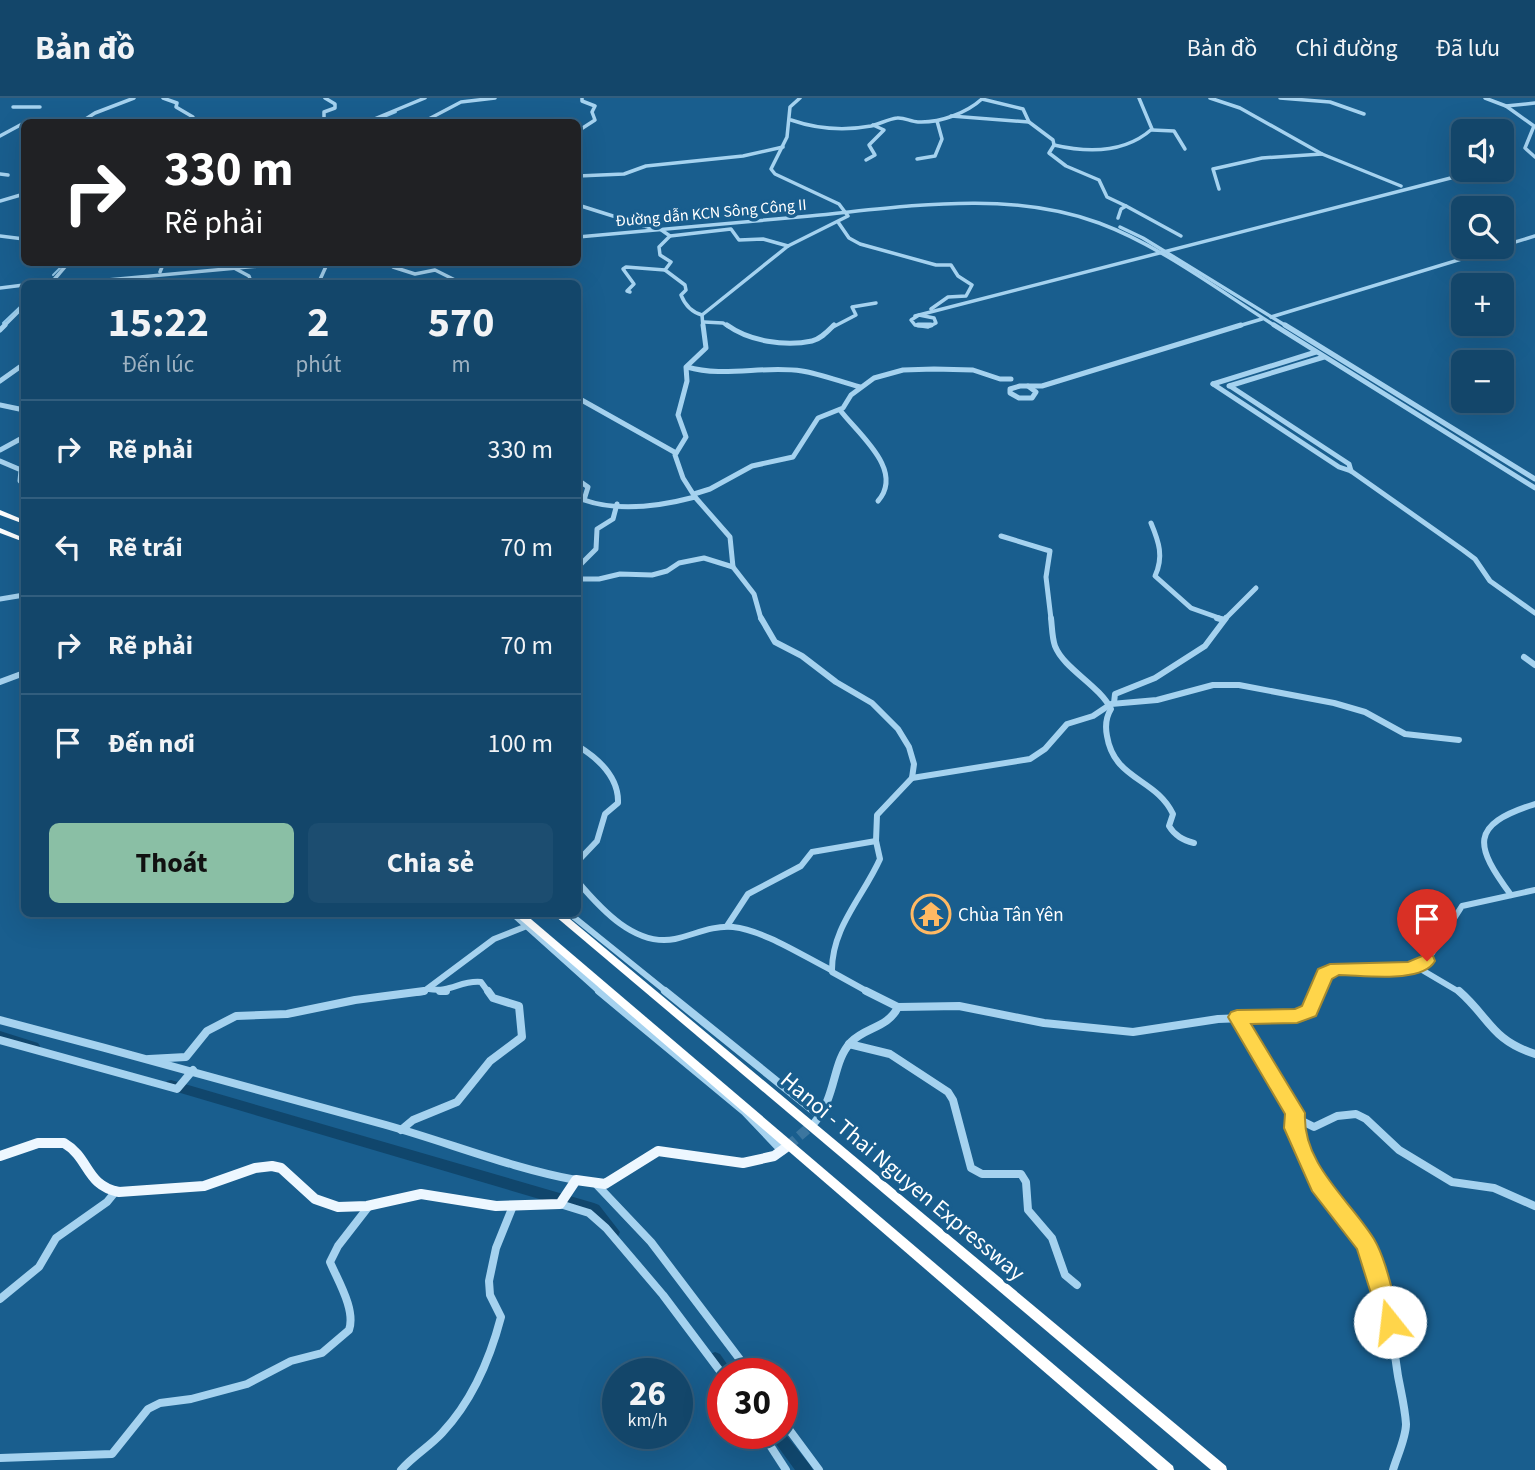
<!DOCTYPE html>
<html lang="vi">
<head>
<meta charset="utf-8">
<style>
	body { margin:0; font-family:"Source Sans 3",sans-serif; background:#1c4d70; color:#f1f3f6; height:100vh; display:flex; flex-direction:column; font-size:26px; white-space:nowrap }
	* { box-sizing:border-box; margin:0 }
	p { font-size:23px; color:#9db1c1 }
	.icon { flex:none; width:38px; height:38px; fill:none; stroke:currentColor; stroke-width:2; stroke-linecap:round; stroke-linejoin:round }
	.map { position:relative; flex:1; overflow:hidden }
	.drawer { position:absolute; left:21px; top:182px; width:560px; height:637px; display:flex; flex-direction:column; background:#13466a; border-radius:10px; box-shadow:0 7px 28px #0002,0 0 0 2px #325e7e }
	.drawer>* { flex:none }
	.banner { position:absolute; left:21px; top:21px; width:560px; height:147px; border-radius:10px; box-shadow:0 7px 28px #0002,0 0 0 2px #325e7e; background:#202124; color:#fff; overflow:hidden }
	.buttons { position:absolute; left:1451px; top:21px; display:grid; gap:14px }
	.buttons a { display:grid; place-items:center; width:63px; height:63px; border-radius:10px; background:#13466a; box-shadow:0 7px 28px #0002,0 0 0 2px #325e7e; font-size:35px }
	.speed { position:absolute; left:602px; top:1260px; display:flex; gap:14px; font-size:35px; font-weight:700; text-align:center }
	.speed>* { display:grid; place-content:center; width:91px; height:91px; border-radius:50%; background:#13466a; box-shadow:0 7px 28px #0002,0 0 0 2px #325e7e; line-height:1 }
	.speed small { font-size:18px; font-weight:400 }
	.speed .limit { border:10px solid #d22; background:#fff; color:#111 }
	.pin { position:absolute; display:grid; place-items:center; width:60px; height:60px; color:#fff; margin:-72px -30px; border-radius:50% 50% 50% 0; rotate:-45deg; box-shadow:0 0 7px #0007 }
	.pin .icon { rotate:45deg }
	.me { position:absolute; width:77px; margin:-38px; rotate:344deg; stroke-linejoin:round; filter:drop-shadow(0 0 5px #0008) }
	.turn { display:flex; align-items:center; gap:24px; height:147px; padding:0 28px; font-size:32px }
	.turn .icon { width:91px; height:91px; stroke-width:2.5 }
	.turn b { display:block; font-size:49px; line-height:60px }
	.eta { display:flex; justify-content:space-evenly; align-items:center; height:119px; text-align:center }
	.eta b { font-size:42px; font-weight:700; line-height:49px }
	.action { display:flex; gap:14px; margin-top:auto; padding:14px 28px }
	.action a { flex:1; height:80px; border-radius:10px; background:#8abfa5; color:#111; font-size:28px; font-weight:700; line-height:80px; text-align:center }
	.action a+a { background:#1c4d70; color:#f1f3f6 }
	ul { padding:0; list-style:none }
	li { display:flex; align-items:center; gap:21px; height:98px; padding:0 28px; border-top:2px solid #325e7e }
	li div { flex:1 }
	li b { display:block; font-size:26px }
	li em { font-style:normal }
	header { display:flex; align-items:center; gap:42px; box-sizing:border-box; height:98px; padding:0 35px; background:#13466a; border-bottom:2px solid #325e7e }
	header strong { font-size:33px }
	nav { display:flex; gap:38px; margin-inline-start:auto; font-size:24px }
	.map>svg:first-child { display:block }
</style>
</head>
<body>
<header>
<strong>Bản đồ</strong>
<nav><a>Bản đồ</a><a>Chỉ đường</a><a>Đã lưu</a></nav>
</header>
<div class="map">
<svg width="1535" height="1372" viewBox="0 0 1535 1372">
	<rect width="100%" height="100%" fill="#195e8e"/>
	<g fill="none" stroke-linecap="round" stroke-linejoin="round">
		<g stroke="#98cff1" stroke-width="2">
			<path d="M 372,24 L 396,14"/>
			<path d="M 53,177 L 66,164"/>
			<path d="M 3,225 L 24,205"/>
		</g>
		<g fill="#10466c" fill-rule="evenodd">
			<path d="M 0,933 L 38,945 L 40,948 L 38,951 L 34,953 L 0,943 Z"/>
			<path d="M 171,982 L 594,1105 L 599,1107 L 620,1134 L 618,1138 L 613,1140 L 608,1138 L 590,1116 L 167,991 L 165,987 L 167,983 Z"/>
			<path d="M 715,1254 L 720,1256 L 734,1276 L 723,1276 L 722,1281 L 708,1261 L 710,1256 Z"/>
			<path d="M 782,1332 L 810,1367 L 813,1372 L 795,1372 L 768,1335 L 782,1335 Z"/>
		</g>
		<path stroke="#3c769f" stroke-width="10" stroke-dasharray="10 5" stroke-linecap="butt" d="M 788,1048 L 813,1026"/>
		<g stroke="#a5d2ef" stroke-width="3.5">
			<path d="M 163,0 L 177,5 L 176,9 L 193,19 L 193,24"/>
			<path d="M 1210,0 L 1240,10 L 1322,56 L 1401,88"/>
			<path d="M 1280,0 L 1330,4 L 1364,16"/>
			<path d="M 1485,0 L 1506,8 L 1534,28 L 1525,50 L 1535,59"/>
			<path d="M 982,1 L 1023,11 L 1029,24 L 1053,42 L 1054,47 L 1049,55 L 1066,68 L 1099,82 L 1107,99 L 1126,108 L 1121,111 L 1118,120"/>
			<path d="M 1506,8 L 1535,5"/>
			<path d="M 13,9 L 40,9"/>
			<path d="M 951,18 L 1029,24"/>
			<path d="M 791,22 C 817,31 844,33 871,28 C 880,26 888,21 897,20 C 904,19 911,24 918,24 C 940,25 967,15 983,0"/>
			<path d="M 26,24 L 54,24"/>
			<path d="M 81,24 L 95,15 L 134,0"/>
			<path d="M 324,24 L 324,14 L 335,10 L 335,6 L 325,0"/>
			<path d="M 367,24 L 425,0"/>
			<path d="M 423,24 L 461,4 L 495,0"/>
			<path d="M 1152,32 L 1174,33 L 1185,51"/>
			<path d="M 578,33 L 595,22 L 592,14 L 595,8 L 582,3 L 582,0"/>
			<path d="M 0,38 L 24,25"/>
			<path d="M 1054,47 C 1088,55 1125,55 1152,31 L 1139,0"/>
			<path d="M 578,59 L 579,78"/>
			<path d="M 917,61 L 935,58 L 942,41 L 937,23"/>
			<path d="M 866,62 L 875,57 L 869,47 L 884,32 L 873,27"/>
			<path d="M 1474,74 L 1484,74 L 1493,79 L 1481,82 L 1470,77 Z"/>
			<path d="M 0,76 L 8,77"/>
			<path d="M 578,78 L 624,76 L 646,68 L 743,58 L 783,49"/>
			<path d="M 1219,91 L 1213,71 L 1262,60 L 1322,56"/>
			<path d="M 0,103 L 24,96"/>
			<path d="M 578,107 L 651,130"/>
			<path d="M 1126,108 L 1181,138"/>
			<path d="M 838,124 L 849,140 L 860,146 L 936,167 L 951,167 L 958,178 L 972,187 L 966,198 L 948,199 L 931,211"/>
			<path d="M 1120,129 L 1143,140 L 1288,229"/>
			<path d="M 660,131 L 670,138 L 659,149 L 660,157 L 671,164 L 665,172 L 685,187 L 686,192 L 681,197 C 685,207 691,214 702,217"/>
			<path d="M 0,138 L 24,141"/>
			<path d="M 670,138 L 731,131 L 739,142 L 763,141 L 788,148"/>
			<path d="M 578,139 C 655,132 733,125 810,118 C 904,109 1007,91 1099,125 C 1161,148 1221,194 1277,229"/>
			<path d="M 1502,148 L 1535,138"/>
			<path d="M 393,164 L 393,169 L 415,176 L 435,172 L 463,186"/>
			<path d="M 234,170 L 249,178 L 252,186"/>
			<path d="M 160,174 L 164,164"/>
			<path d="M 52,184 L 69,164"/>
			<path d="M 36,186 L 68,183"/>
			<path d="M 64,186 L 302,164"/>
			<path d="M 318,186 L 328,164"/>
			<path d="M 0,190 L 24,187"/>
			<path d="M 630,194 L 627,193 L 634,186 L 623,171 L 626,169 L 665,172"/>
			<path d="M 919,217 L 934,220 L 936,225 L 928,229 L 915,227 L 911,222 Z"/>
			<path d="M 915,218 L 1474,74"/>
			<path d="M 1271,219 L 1501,149"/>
			<path d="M 704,224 L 723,225 L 729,229"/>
			<path d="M 3,229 L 24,208"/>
			<path d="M 703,229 L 702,217 L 788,148 L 848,118 L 839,106 L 775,76 L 771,71 L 787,39 L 790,9 L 800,0"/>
			<path d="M 833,229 L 856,217 L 852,209 L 876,205"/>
			<path d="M 1235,229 L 1262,221"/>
		</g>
		<g stroke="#a5d2ef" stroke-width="5">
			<path d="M 703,227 L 706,250 L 686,269 L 687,283 L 678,317 L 686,339 L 675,357 L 683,380 L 695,399 L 730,439 L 733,469 L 754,496 L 761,521"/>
			<path d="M 727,227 C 749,243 785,249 812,243 C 821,241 828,233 834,227"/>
			<path d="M 918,227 L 931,227"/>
			<path d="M 1274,227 L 1535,390"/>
			<path d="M 1285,227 L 1535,381"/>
			<path d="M 0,232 L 5,227"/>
			<path d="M 687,269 C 724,280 764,267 802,273 C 821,276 841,284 860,289"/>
			<path d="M 0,283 L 24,266"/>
			<path d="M 1213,286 L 1339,369 L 1351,373 L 1463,452 L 1475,461 L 1490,483 L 1535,515"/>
			<path d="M 1213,286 L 1316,254"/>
			<path d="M 1020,288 L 1028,288 L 1036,294 L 1032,300 L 1019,300 L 1010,295 L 1010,291 Z"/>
			<path d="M 1028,288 L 1042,288 L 1241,227"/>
			<path d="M 1229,288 L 1324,259"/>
			<path d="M 1230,288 L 1349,366 L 1351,373"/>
			<path d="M 578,300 L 676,355"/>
			<path d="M 0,307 L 24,312"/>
			<path d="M 840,312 C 858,336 905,372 878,403"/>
			<path d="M 0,352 L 24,339"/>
			<path d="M 0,363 L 21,372 L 20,383 L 24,386"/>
			<path d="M 578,382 L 588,389 L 584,402 C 618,414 661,408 695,399"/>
			<path d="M 694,396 L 710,391 L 752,368 L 793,359 L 818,320 L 843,310 L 851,297 L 874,280 L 903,272 L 934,271 L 973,272 L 1000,281 L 1011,281"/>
			<path d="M 1151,425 C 1159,444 1164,459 1155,478 L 1191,510 L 1222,521"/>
			<path d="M 1001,438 L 1050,453 L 1046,479 L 1051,521"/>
			<path d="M 578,469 L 596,451 L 597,431 L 613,421 L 617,406"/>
			<path d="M 578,481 L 599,481 L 620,476 L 652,477 L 667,473 L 679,465 L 704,460 L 733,469"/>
			<path d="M 0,501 L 24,497"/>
			<path d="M 1225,521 L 1256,490"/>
		</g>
		<g stroke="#a5d2ef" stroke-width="6">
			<path d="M 761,520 L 775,544 L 802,558 L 836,584 L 872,605 L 898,631 L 909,649 L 914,666 L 912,680 L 877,717 L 876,743 L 880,761 C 863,799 831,830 832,874 L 870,895"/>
			<path d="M 1051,520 C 1052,528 1052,540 1055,548 C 1064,571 1099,587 1111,611 C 1106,619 1105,628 1107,638 C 1114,682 1156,680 1173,716 L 1169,728 C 1175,738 1183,742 1194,745"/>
			<path d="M 1217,520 L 1224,522"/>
			<path d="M 1524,559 L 1535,567"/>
			<path d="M 0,584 L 24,575"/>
			<path d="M 1114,605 L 1115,596 L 1155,580 L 1205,548 L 1226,520"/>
			<path d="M 578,648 C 599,661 619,679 618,705 L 605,716 L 597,743 L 578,763"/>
			<path d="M 912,680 L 1030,661 L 1045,651 L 1067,626 L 1093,618 L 1111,606 L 1157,602 L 1213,587 L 1239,587 L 1334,605 L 1365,614 L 1405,636 L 1459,642"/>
			<path d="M 578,784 C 601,811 635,849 675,841 C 694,837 712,827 733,829 C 763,832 803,858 831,872"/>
			<path d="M 1511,797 C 1475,748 1468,727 1535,706"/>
			<path d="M 513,816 L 601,895"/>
			<path d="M 570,816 L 668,895"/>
			<path d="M 727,828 L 748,796 L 801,768 L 812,754 L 876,743"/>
			<path d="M 1417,869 L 1461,895"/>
			<path d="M 429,891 C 451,895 460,882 481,884 L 489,895"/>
			<path d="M 415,895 L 423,894 L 494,841 L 527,828"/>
			<path d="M 1317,895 L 1325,876 L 1336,870 L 1417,869 L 1427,863 L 1462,808 L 1535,792"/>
		</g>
		<g stroke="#a5d2ef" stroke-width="8">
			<path d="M 440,893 L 446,893"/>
			<path d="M 599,893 L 745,1014 L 782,1053"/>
			<path d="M 665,893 L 821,1019"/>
			<path d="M 1459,893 C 1490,920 1491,942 1535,956"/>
			<path d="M 898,909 L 959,908 L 1044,925 L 1133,934 L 1218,921 L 1298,918 L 1309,912 L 1317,893"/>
			<path d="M 1237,919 L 1295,1015 C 1291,1075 1351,1108 1372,1158 C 1388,1195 1392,1239 1398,1278 C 1401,1294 1405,1310 1406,1326 C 1406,1340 1397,1358 1393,1372"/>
			<path d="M 0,922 C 129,956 258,991 386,1027 C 450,1045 511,1070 576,1082"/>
			<path d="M 0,942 L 177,991 L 193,972"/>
			<path d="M 849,946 L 890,956 L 948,994 L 953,1002 L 971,1070 L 982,1076 L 1021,1076 L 1026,1084 L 1028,1112 L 1052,1140 L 1065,1177 L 1077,1187"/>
			<path d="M 149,961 L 186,959 L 207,933 L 236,918 L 287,916 L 355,902 L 424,893"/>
			<path d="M 1296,1020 L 1314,1029 L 1337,1018 L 1356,1016 L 1366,1021 L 1399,1052 L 1452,1084 L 1494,1090 L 1535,1108"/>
			<path d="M 815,1024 C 837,997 832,964 851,944 C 865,929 888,930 898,909 L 866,893"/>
			<path d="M 401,1032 L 413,1022 L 457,1004 L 490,963 L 522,939 L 519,908 L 493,900 L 488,893"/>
			<path d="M 597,1087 L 651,1144 L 751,1276"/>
			<path d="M 560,1106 L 589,1115 L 606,1130 L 663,1197 L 723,1277"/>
			<path d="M 0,1201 L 39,1169 L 56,1140 L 107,1104 L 116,1093"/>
			<path d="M 782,1322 L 819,1372"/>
			<path d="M 762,1335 L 786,1372"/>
			<path d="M 0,1360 L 112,1356 L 148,1311 L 160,1305 L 191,1301 L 247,1286 L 291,1263 L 322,1255 L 349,1232 C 356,1212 338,1183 330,1164 L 338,1148 L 369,1108"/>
			<path d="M 401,1372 C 413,1358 429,1349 442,1335 C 472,1303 490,1261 501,1219 L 490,1197 L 489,1183 L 496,1150 L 513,1108"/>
		</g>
		<path stroke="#edf7ff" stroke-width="10" d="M 0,1058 L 38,1045 L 64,1045 C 90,1060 85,1087 119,1094 L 204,1088 L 255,1070 L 272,1068 L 281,1070 L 315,1101 L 338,1109 L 367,1108 L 421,1096 L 496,1108 L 560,1106 L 576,1082 L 605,1086 L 658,1053 L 743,1065 L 774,1058 L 788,1048"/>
		<g fill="#fff" fill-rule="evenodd">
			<path d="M 0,412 L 24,422 L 24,426 L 0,417 Z"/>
			<path d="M 0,430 L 24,440 L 24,444 L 0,435 Z"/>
			<path d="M 515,816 L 525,816 L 1173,1368 L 1174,1372 L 1158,1372 L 516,818 Z"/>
			<path d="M 554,816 L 564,816 L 1226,1368 L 1227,1372 L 1211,1372 L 555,818 Z"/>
		</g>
	</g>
	<path fill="#ffd54a" stroke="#a68a30" stroke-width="2" d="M 1427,856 L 1433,858 L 1435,863 C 1422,886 1363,877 1339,877 L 1332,881 L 1316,918 L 1297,925 L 1251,926 L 1305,1015 C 1302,1066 1350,1102 1374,1141 C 1387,1163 1393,1199 1401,1224 L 1398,1231 L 1390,1234 L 1383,1231 L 1380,1224 L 1357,1151 L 1312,1093 L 1284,1030 L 1285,1016 L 1228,919 L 1231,914 L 1237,912 L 1295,911 L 1302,908 L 1318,871 L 1330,866 L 1408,864 Z"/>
	<defs>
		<symbol id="temple-ring" viewBox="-11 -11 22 22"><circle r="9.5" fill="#195e8e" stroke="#ffb963" stroke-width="1.5"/><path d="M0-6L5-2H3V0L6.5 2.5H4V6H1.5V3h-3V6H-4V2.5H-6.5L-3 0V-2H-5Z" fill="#ffb963"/></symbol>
	</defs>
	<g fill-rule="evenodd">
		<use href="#temple-ring" x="909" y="794" width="44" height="44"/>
	</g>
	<g text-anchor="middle" stroke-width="7" stroke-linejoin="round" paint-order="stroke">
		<g font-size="16" fill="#fff" stroke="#195e8e">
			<text transform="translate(711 114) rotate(-5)" y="6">Đường dẫn KCN Sông Công II</text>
		</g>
		<g font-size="19" fill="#fff" stroke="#195e8e" text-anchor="start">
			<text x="958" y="823">Chùa Tân Yên</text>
		</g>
		<g font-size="23" fill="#fff" stroke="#195e8e">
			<text transform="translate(903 1078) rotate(40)" y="8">Hanoi - Thai Nguyen Expressway</text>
		</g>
	</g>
</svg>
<div class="buttons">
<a><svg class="icon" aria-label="sound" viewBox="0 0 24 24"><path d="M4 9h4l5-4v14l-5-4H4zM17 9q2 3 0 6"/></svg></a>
<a><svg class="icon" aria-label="search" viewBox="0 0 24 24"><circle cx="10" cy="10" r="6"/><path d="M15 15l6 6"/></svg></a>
<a>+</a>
<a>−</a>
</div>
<div class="speed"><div>26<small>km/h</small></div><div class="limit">30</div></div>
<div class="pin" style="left:1427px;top:863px;background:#d93025"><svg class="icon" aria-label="arrive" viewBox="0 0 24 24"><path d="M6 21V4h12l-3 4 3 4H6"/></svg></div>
<svg class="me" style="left:1390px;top:1224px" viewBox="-20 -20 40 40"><circle r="19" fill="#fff"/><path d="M0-13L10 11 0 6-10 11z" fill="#ffd54a"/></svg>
<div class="banner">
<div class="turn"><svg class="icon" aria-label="right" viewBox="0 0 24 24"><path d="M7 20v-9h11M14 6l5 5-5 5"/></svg><div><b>330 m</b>Rẽ phải</div></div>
</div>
<section class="drawer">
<div class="eta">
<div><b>15:22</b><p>Đến lúc</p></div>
<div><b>2</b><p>phút</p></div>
<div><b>570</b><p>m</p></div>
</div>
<ul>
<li><svg class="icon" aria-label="right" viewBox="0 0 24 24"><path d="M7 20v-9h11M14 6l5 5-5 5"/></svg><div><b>Rẽ phải</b></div><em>330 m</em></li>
<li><svg class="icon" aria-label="left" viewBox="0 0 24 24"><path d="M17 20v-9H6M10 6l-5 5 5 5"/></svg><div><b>Rẽ trái</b></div><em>70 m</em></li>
<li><svg class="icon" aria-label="right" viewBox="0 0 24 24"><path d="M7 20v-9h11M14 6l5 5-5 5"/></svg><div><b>Rẽ phải</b></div><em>70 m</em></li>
<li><svg class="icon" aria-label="arrive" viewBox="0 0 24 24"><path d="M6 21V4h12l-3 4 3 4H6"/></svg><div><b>Đến nơi</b></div><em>100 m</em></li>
</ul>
<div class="action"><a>Thoát</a><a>Chia sẻ</a></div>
</section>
</div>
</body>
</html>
